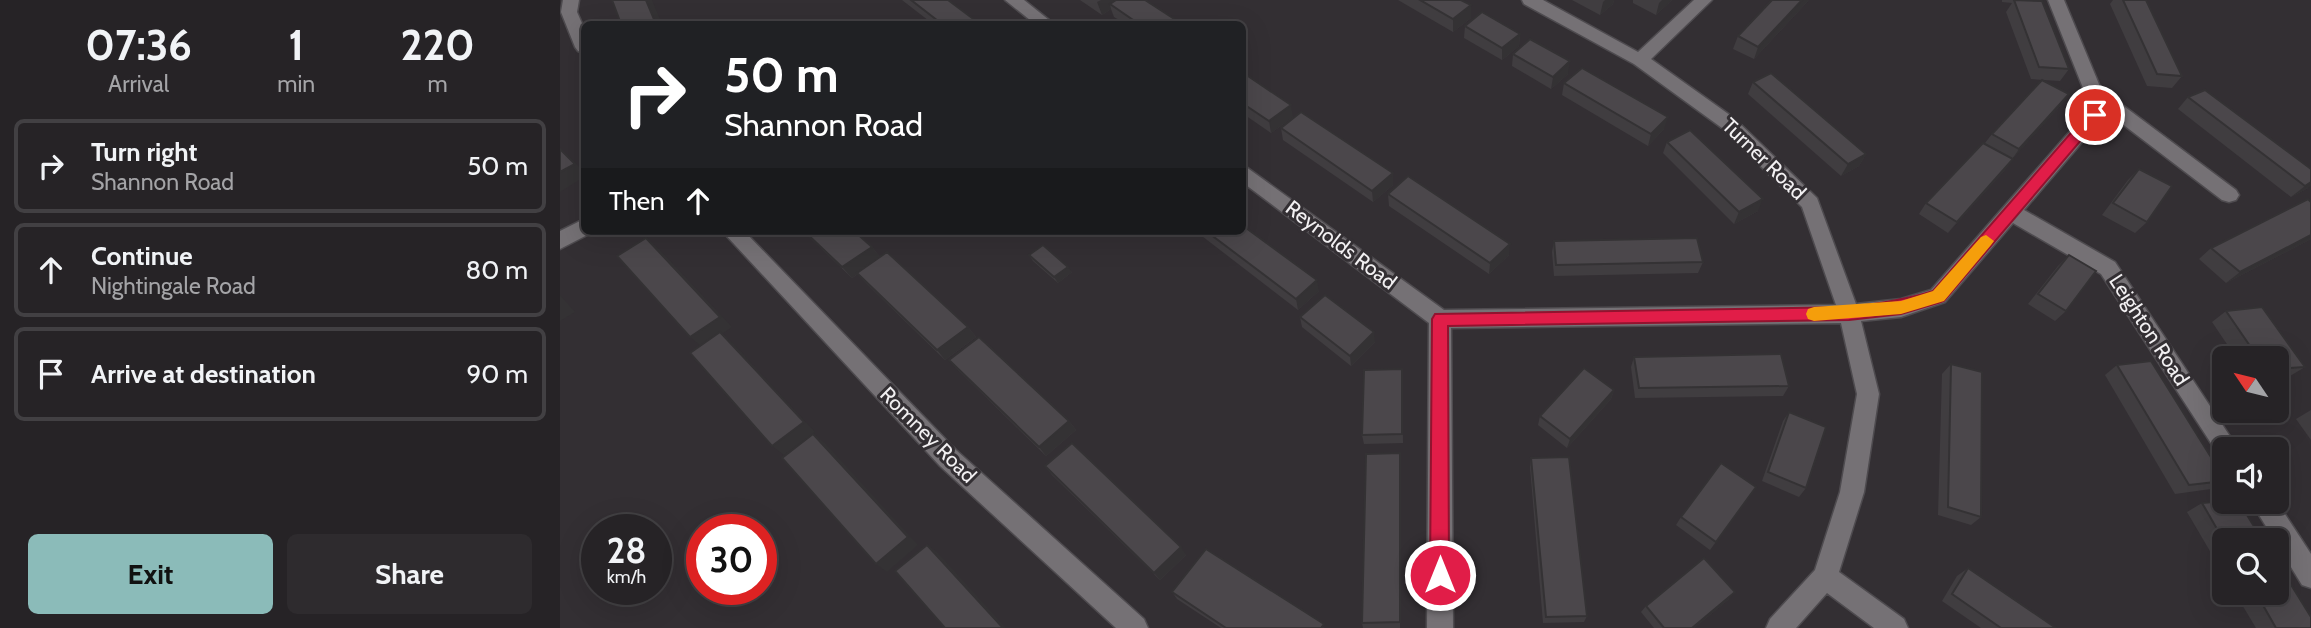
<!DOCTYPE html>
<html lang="en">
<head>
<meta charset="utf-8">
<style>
	body { margin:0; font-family:Cabin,sans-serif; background:#2e2b2e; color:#f1f3f6; height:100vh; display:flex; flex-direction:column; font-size:26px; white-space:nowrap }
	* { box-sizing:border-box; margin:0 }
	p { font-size:23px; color:#a4a4a7 }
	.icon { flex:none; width:38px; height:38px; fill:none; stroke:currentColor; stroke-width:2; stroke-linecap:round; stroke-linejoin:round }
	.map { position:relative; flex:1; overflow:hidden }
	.details { display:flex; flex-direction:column; background:#262326; width:560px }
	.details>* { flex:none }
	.guide { position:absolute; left:21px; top:21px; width:665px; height:214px; border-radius:10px; box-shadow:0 7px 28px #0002,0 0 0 2px #424043; background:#202124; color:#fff; overflow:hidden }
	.needle { width:46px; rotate:305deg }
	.controls { position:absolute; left:1652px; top:346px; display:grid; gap:14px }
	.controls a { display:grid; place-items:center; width:77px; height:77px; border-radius:10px; background:#262326; box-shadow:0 7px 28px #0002,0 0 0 2px #424043; font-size:35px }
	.speed { position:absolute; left:21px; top:514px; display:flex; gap:14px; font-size:35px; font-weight:700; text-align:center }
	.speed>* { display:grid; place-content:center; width:91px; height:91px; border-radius:50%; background:#262326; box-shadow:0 7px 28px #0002,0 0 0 2px #424043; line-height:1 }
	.speed small { font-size:18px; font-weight:400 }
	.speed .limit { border:10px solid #d22; background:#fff; color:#111 }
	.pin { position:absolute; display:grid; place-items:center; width:60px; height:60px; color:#fff; margin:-30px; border:4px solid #fff; border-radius:50%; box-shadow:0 2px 7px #0007 }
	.me { position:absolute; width:77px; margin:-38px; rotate:0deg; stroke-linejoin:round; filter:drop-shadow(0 0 5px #0008) }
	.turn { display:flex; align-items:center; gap:24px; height:147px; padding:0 28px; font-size:32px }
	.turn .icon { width:91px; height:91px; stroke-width:2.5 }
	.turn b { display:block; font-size:49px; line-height:60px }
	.then { display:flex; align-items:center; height:66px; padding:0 28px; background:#0003; gap:14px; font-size:26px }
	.eta { display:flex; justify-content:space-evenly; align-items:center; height:119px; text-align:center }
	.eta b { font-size:42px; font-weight:700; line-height:49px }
	.action { display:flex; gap:14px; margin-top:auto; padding:14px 28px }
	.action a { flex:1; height:80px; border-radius:10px; background:#8bbbb9; color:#111; font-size:28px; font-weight:700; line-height:80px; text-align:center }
	.action a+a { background:#2e2b2e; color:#f1f3f6 }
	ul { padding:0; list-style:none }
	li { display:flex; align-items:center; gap:21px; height:94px; margin:0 14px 10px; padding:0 14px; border:4px solid #424043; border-radius:10px }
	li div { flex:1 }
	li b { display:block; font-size:26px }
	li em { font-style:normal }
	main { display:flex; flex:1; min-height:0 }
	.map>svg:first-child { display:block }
</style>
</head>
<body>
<main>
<section class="details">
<div class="eta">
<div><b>07:36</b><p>Arrival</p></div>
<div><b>1</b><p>min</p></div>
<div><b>220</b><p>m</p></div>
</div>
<ul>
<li><svg class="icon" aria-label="right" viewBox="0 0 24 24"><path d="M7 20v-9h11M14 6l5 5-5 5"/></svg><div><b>Turn right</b><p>Shannon Road</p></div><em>50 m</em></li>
<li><svg class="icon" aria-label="ahead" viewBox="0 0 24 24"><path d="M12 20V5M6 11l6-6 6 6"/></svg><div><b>Continue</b><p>Nightingale Road</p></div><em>80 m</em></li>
<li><svg class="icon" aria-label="arrive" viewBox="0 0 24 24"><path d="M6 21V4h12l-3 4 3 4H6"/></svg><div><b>Arrive at destination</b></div><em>90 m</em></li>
</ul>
<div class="action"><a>Exit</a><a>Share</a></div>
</section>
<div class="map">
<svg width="1751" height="628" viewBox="0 0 1751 628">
	<rect width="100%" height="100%" fill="#332f33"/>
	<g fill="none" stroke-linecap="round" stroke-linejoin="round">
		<defs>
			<g id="minor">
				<path d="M 3,0 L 19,0 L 17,12 L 24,28 L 24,53 L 18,51 L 15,47 L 1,12 Z"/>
				<path d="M 445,0 L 464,0 L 494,24 L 475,24 Z"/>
				<path d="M 962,0 L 983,0 L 1078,52 L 1134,0 L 1152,0 L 1091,59 L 1174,118 L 1257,198 L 1296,304 L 1341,299 L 1371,290 L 1526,113 L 1525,93 L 1488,0 L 1504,0 L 1541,89 L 1676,190 L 1679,195 L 1676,200 L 1669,202 L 1662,200 L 1544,110 L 1541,120 L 1464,210 L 1555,262 L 1679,450 L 1664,450 L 1664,459 L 1660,457 L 1541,274 L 1453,223 L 1385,302 L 1341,317 L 1301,321 L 1319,394 L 1304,492 L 1279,572 L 1344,619 L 1348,628 L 1314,628 L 1267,593 L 1236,628 L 1206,628 L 1210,619 L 1255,570 L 1280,492 L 1297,394 L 1281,323 L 891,328 L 893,628 L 867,628 L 869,323 L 682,182 L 682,164 L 884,310 L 1276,305 L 1242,207 L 1162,128 L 1074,64 L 964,4 Z"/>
				<path d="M 24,219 L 24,231 L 31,233 L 0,249 L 0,231 Z"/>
				<path d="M 162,231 L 184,231 L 396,450 L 584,619 L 588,628 L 556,628 L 380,466 Z"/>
				<path d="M 1691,502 L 1717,502 L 1751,554 L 1751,588 L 1742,585 Z"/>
			</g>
		</defs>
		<use href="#minor" stroke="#4e4b4f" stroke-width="3"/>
		<use href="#minor" fill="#757175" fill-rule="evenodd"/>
	</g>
	<g fill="#403d40">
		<path d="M 342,0 L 388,0 L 417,24 L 373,24 Z"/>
		<path d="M 520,0 L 585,0 L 622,24 L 566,24 L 554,17 L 551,9 L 542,15 Z"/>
		<path d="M 838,0 L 901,0 L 911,5 L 911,18 L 893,32 Z"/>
		<path d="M 1012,0 L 1054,0 L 1053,4 L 1040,15 Z"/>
		<path d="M 1073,0 L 1112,0 L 1096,15 L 1073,3 Z"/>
		<path d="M 1249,0 L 1194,59 L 1173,49 L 1178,36 Z"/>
		<path d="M 1442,0 L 1472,0 L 1509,69 L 1500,81 L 1483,80 L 1509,94 L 1500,106 L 1452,159 L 1453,159 L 1444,171 L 1388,233 L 1359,214 L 1366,203 L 1425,143 L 1432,134 L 1482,80 L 1471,79 L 1446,12 L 1452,3 L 1442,2 Z"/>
		<path d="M 1553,0 L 1586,0 L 1622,76 L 1612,88 L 1587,86 L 1550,4 Z"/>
		<path d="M 905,26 L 960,34 L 959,46 L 942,60 L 904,38 Z"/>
		<path d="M 953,54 L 1008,74 L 991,89 L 952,66 Z"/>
		<path d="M 682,72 L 733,117 L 711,133 L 682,113 Z"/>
		<path d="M 1193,82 L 1306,154 L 1299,166 L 1281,176 L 1188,94 Z"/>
		<path d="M 1004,83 L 1104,129 L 1088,146 L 1002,95 Z"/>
		<path d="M 1628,97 L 1748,188 L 1731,197 L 1618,109 Z"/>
		<path d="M 721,128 L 833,185 L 813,202 L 723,140 Z"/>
		<path d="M 1107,142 L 1198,211 L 1174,224 L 1103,153 Z"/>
		<path d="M 1579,169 L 1587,222 L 1575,233 L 1542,215 L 1568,180 Z"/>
		<path d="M 828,194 L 949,255 L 929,274 L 829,206 Z"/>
		<path d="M 243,231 L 294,231 L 312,247 L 320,257 L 408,327 L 416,337 L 385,360 L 307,284 L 298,274 L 292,278 Z"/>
		<path d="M 637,231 L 682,231 L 759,291 L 738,310 L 638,233 Z"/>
		<path d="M 1751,239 L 1666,283 L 1639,259 L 1651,248 Z"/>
		<path d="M 994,241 L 1143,262 L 1138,273 L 994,276 L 992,252 Z"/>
		<path d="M 469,255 L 512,272 L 498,283 L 473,261 Z"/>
		<path d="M 1509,255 L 1506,311 L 1495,321 L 1468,304 L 1498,266 Z"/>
		<path d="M 1666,311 L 1745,367 L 1730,376 L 1717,378 L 1717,359 L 1677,359 L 1652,322 Z"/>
		<path d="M 740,317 L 815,342 L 791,366 L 742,327 Z"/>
		<path d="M 1074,357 L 1229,386 L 1223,396 L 1075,398 L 1071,367 Z"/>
		<path d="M 389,360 L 509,421 L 516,430 L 486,456 L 398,370 Z"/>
		<path d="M 1391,364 L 1421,517 L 1411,525 L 1378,515 L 1382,374 Z"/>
		<path d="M 1557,365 L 1664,478 L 1664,482 L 1651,489 L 1615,494 L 1545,375 Z"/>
		<path d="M 842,379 L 843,443 L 804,444 L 802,435 Z"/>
		<path d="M 1054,390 L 1051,399 L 1007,448 L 978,425 L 980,416 Z"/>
		<path d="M 1751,410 L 1751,440 L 1736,419 Z"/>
		<path d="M 1229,412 L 1246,488 L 1239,497 L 1202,481 L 1223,421 Z"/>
		<path d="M 971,458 L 1027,616 L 1024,622 L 983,623 L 970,467 Z"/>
		<path d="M 841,462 L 840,628 L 803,628 L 802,623 Z"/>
		<path d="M 485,466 L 626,555 L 600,580 L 492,475 Z"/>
		<path d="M 1196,487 L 1150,550 L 1116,525 L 1121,517 Z"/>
		<path d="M 1642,503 L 1664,541 L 1664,575 L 1627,512 Z"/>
		<path d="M 1408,568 L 1496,628 L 1421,628 L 1382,601 L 1397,576 Z"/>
		<path d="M 612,592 L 765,628 L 661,628 L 617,599 Z"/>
		<path d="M 1675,593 L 1717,593 L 1751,628 L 1696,628 Z"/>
		<path d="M 1169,599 L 1134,628 L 1094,628 L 1081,612 L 1086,606 Z"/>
	</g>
	<g fill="#343234">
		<path d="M 86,0 L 92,0 L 102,24 L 96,24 Z"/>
		<path d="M 541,0 L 563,0 L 550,4 L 551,9 L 542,15 L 537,2 Z"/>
		<path d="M 1045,0 L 1054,0 L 1053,4 L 1040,15 L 1043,2 Z"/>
		<path d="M 1102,0 L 1112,0 L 1096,15 L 1099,3 Z"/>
		<path d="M 1242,0 L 1249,0 L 1194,59 L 1198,47 Z"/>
		<path d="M 911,5 L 911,18 L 893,32 L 893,19 Z"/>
		<path d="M 960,34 L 959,46 L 942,60 L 942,48 Z"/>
		<path d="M 1010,61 L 1008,74 L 991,89 L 993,77 Z"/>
		<path d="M 1509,94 L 1500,106 L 1451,161 L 1459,149 Z"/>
		<path d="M 731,105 L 733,117 L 711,133 L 709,121 Z"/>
		<path d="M 1108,117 L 1104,129 L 1088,146 L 1091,134 Z"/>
		<path d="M 0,147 L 24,172 L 24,177 L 0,192 Z"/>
		<path d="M 1306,154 L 1299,166 L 1281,176 L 1288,164 Z"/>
		<path d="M 1453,159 L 1444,171 L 1388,233 L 1397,222 Z"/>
		<path d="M 833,173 L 833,185 L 813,202 L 812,191 Z"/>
		<path d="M 1751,182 L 1751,186 L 1748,188 L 1731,197 L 1745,186 Z"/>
		<path d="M 1203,199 L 1198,211 L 1174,224 L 1179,212 Z"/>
		<path d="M 1751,235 L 1751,239 L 1666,283 L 1680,272 Z"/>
		<path d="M 86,238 L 99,249 L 172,327 L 162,334 L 173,343 L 255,432 L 224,455 L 212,446 L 142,347 L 130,337 Z"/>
		<path d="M 950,244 L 949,255 L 929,274 L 930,263 Z"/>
		<path d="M 312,247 L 321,258 L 292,278 L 282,267 Z"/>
		<path d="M 508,267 L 512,272 L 498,283 L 494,277 Z"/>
		<path d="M 757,280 L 759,291 L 738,310 L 736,299 Z"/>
		<path d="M 0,295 L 15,312 L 0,321 Z"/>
		<path d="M 408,327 L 416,337 L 385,360 L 377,350 Z"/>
		<path d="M 814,332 L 815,342 L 791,366 L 790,356 Z"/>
		<path d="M 1054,390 L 1051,399 L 1007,448 L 1010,439 Z"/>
		<path d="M 509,421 L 516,430 L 486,456 L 479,447 Z"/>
		<path d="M 253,434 L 265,443 L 358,545 L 327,572 L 316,564 Z"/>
		<path d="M 840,453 L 841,462 L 840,628 Z"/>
		<path d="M 367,545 L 377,552 L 446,628 L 443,628 Z"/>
		<path d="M 621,547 L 626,555 L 600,580 L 594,573 Z"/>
		<path d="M 1175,592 L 1169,599 L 1134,628 L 1132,628 Z"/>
	</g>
	<g fill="#4b474b" stroke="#343234" stroke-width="2">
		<path d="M 52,0 L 86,0 L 96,24 L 61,24 Z"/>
		<path d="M 351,0 L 388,0 L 416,21 L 410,24 L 382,24 Z"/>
		<path d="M 556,0 L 585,0 L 622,24 L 579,24 L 550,4 Z"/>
		<path d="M 860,0 L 901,0 L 911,5 L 893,19 Z"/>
		<path d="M 1212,0 L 1242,0 L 1198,47 L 1178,36 Z"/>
		<path d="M 1454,0 L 1482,1 L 1509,69 L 1479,67 Z"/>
		<path d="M 1563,0 L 1586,0 L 1622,76 L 1597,74 Z"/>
		<path d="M 922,12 L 960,34 L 942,48 L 905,26 Z"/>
		<path d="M 970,39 L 1010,61 L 993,77 L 953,54 Z"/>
		<path d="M 1022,68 L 1108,117 L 1091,134 L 1004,83 Z"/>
		<path d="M 682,72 L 731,105 L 709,121 L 682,103 Z"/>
		<path d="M 1211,73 L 1306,154 L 1288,164 L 1193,82 Z"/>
		<path d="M 1482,80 L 1509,94 L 1459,149 L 1432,134 Z"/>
		<path d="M 1645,90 L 1751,169 L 1751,182 L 1745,186 L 1628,97 Z"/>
		<path d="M 741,112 L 833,173 L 812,191 L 721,128 Z"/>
		<path d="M 1130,130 L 1203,199 L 1179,212 L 1107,142 Z"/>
		<path d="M 1423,143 L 1453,159 L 1397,222 L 1366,203 Z"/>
		<path d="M 0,149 L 15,164 L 0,172 Z"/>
		<path d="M 1579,169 L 1612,186 L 1587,222 L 1553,203 Z"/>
		<path d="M 848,176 L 950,244 L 930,263 L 828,194 Z"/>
		<path d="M 1748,199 L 1751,202 L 1751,235 L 1680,272 L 1651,248 Z"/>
		<path d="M 682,225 L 757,280 L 736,299 L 646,231 L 682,231 Z"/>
		<path d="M 244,231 L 294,231 L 312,247 L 282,267 Z"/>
		<path d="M 86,238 L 160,317 L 130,337 L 57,256 Z"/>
		<path d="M 1137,238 L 1143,262 L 996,265 L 994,241 Z"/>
		<path d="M 483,245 L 508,267 L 494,277 L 469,255 Z"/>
		<path d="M 327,252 L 408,327 L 377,350 L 297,273 Z"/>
		<path d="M 1509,255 L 1536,271 L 1506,311 L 1478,294 Z"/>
		<path d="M 765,295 L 814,332 L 790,356 L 740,317 Z"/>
		<path d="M 1702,307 L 1745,367 L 1717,369 L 1717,359 L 1699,359 L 1666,311 Z"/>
		<path d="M 160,332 L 244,422 L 212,446 L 130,353 Z"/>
		<path d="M 419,337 L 509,421 L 479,447 L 389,360 Z"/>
		<path d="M 1221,354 L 1229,386 L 1079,388 L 1074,357 Z"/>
		<path d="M 1591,361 L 1664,478 L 1664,481 L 1629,485 L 1557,365 Z"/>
		<path d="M 1391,364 L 1422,372 L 1421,517 L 1388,507 Z"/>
		<path d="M 1024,368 L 1054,390 L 1010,439 L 980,416 Z"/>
		<path d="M 842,369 L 842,434 L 802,435 L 804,370 Z"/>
		<path d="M 1229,412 L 1266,427 L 1246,488 L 1208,472 Z"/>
		<path d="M 253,434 L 348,537 L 316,564 L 222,458 Z"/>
		<path d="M 512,443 L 621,547 L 594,573 L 485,466 Z"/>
		<path d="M 840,453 L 840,622 L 802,623 L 806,454 Z"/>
		<path d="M 1009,457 L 1027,616 L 986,617 L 971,458 Z"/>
		<path d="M 1161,463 L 1196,487 L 1156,542 L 1121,517 Z"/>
		<path d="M 1664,501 L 1664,502 L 1679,502 L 1703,541 L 1664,541 L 1642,503 Z"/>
		<path d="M 367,545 L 443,628 L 385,628 L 335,571 Z"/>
		<path d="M 646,549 L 764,624 L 761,628 L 666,628 L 612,592 Z"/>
		<path d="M 1144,558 L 1175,592 L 1132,628 L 1104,628 L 1086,606 Z"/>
		<path d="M 1717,562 L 1751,617 L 1751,628 L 1716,628 L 1696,593 L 1717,593 Z"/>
		<path d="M 1408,568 L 1496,628 L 1441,628 L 1392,594 Z"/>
	</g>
	<path fill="#e11d48" stroke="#92132f" stroke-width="2" d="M 1535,110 L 1542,115 L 1540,118 L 1384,301 L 1378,303 L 1341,314 L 1289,320 L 888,326 L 889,575 L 886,581 L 880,584 L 873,581 L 870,575 L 872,319 L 875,314 L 1289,307 C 1318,304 1345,300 1373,291 L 1530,111 Z"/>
	<path fill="#f59e0b" d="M 1426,235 L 1434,241 L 1431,245 L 1384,301 L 1341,314 L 1254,321 L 1248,319 L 1246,314 L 1248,309 L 1254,307 L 1341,301 L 1373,291 L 1421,237 Z"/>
	<g text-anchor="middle" stroke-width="6" stroke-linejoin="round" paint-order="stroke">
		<g font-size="21" fill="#f2f0f2" stroke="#332f33">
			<text transform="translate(1204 159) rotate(44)" y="7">Turner Road</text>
			<text transform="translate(781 245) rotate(37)" y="7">Reynolds Road</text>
			<text transform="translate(1589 330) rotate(57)" y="7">Leighton Road</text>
			<text transform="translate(368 435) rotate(45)" y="7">Romney Road</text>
		</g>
	</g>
</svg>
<div class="controls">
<a><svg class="needle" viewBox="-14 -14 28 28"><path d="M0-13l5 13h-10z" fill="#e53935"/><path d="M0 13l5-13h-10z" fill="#a4a4a7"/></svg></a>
<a><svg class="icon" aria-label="sound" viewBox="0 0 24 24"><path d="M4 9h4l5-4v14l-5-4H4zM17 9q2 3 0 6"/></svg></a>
<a><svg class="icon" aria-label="search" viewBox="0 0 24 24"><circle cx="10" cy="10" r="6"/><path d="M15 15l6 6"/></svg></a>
</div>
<div class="speed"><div>28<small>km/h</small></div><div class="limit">30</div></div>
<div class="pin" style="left:1535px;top:115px;background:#d93025"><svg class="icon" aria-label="arrive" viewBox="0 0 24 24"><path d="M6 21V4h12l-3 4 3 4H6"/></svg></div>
<svg class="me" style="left:880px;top:575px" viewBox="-20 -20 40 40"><circle r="17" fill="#e11d48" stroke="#fff" stroke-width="3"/><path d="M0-11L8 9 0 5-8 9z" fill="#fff"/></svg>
<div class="guide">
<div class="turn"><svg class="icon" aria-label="right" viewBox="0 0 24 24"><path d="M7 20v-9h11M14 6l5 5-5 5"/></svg><div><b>50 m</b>Shannon Road</div></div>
<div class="then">Then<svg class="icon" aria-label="ahead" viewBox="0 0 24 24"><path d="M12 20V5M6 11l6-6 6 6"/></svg></div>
</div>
</div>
</main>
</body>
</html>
